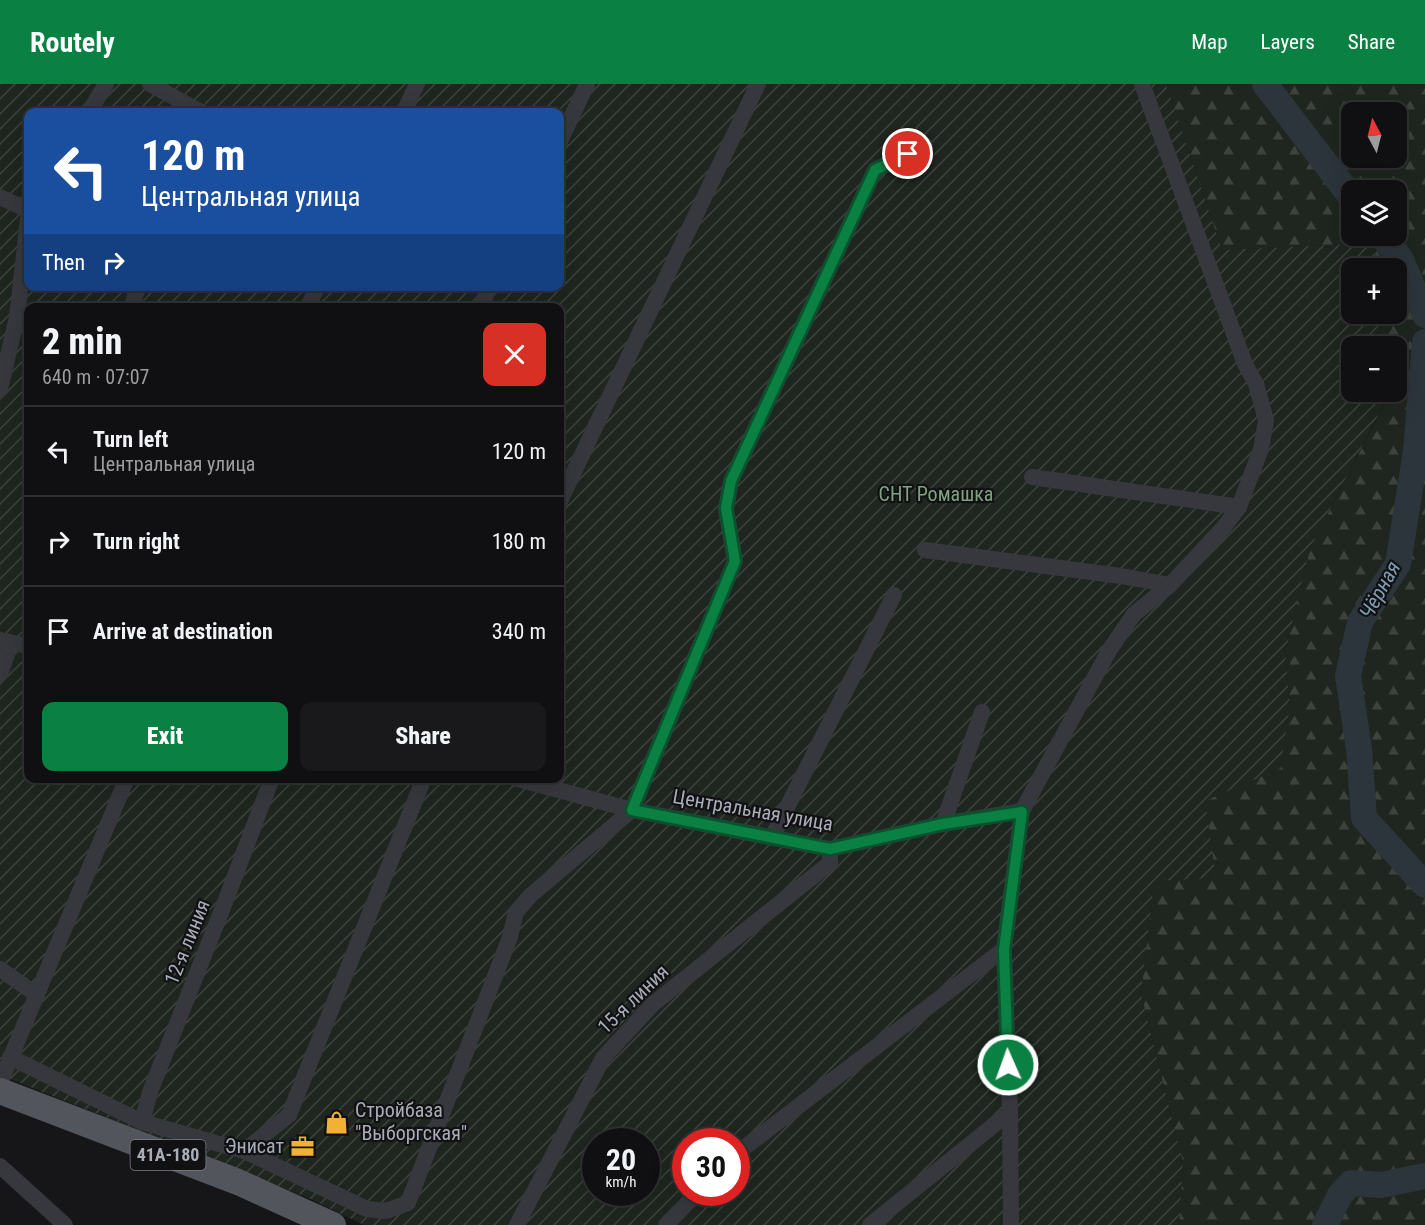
<!DOCTYPE html>
<html lang="en">
<head>
<meta charset="utf-8">
<style>
	body { margin:0; font-family:"Roboto Condensed",sans-serif; background:#19191b; color:#f1f3f6; height:100vh; display:flex; flex-direction:column; font-size:22px; white-space:nowrap }
	* { box-sizing:border-box; margin:0 }
	p { font-size:20px; color:#9c9d9f }
	.icon { flex:none; width:33px; height:33px; fill:none; stroke:currentColor; stroke-width:2; stroke-linecap:round; stroke-linejoin:round }
	.map { position:relative; flex:1; overflow:hidden }
	.details { position:absolute; left:24px; top:219px; width:540px; height:480px; display:flex; flex-direction:column; background:#101012; border-radius:12px; box-shadow:0 6px 24px #0002,0 0 0 2px #303032 }
	.details>* { flex:none }
	.banner { position:absolute; left:24px; top:24px; width:540px; height:183px; border-radius:12px; box-shadow:0 6px 24px #0002,0 0 0 2px #303032; background:#1a4fa0; color:#fff; overflow:hidden }
	.needle { width:39px; rotate:353deg }
	.buttons { position:absolute; left:1341px; top:18px; display:grid; gap:12px }
	.buttons a { display:grid; place-items:center; width:66px; height:66px; border-radius:12px; background:#101012; box-shadow:0 6px 24px #0002,0 0 0 2px #303032; font-size:30px }
	.speed { position:absolute; left:582px; top:1044px; display:flex; gap:12px; font-size:30px; font-weight:700; text-align:center }
	.speed>* { display:grid; place-content:center; width:78px; height:78px; border-radius:50%; background:#101012; box-shadow:0 6px 24px #0002,0 0 0 2px #303032; line-height:1 }
	.speed small { font-size:15px; font-weight:400 }
	.speed .limit { border:9px solid #d22; background:#fff; color:#111 }
	.pin { position:absolute; display:grid; place-items:center; width:51px; height:51px; color:#fff; margin:-26px; border:3px solid #fff; border-radius:50%; box-shadow:0 2px 6px #0007 }
	.me { position:absolute; width:66px; margin:-33px; rotate:358deg; stroke-linejoin:round; filter:drop-shadow(0 0 4px #0008) }
	.turn { display:flex; align-items:center; gap:21px; height:126px; padding:0 18px; font-size:27px }
	.turn .icon { width:78px; height:78px; stroke-width:2.5 }
	.turn b { display:block; font-size:42px; line-height:51px }
	.then { display:flex; align-items:center; height:57px; padding:0 18px; background:#0003; gap:12px; font-size:22px }
	.round { display:grid; place-items:center; flex:none; width:63px; height:63px; border-radius:12px; background:#19191b }
	.summary { display:flex; align-items:center; justify-content:space-between; height:102px; padding:0 18px }
	h1 { font-size:36px; font-weight:800; line-height:45px }
	.action { display:flex; gap:12px; margin-top:auto; padding:12px 18px }
	.action a { flex:1; height:69px; border-radius:12px; background:#0b8043; color:#fff; font-size:24px; font-weight:800; line-height:69px; text-align:center }
	.action a+a { background:#19191b; color:#f1f3f6 }
	ul { padding:0; list-style:none }
	li { display:flex; align-items:center; gap:18px; height:90px; padding:0 18px; border-top:2px solid #303032 }
	li div { flex:1 }
	li b { display:block; font-size:22px }
	li em { font-style:normal }
	header { display:flex; align-items:center; gap:36px; box-sizing:border-box; height:84px; padding:0 30px; background:#0b8043; color:#fff }
	header strong { font-size:28px }
	nav { display:flex; gap:33px; margin-inline-start:auto; font-size:21px }
	.map>svg:first-child { display:block }
</style>
</head>
<body>
<header>
<strong>Routely</strong>
<nav><a>Map</a><a>Layers</a><a>Share</a></nav>
</header>
<div class="map">
<svg width="1425" height="1141" viewBox="0 0 1425 1141">
	<defs>
		<pattern id="forest-firs" width="22" height="20" patternUnits="userSpaceOnUse" patternTransform="scale(1.5)"><rect width="22" height="20" fill="#1e261f"/><path d="M5 1l3.5 6h-7zM16 11l3.5 6h-7z" fill="#3c433d"/></pattern>
		<pattern id="garden-furrows" width="10" height="10" patternUnits="userSpaceOnUse" patternTransform="scale(1.5)"><rect width="10" height="10" fill="#1e261f"/><path d="M-1 1l2-2M0 10L10 0M9 11l2-2" fill="none" stroke="#3c433d"/></pattern>
	</defs>
	<rect width="100%" height="100%" fill="#161618"/>
	<path fill="url(#forest-firs)" fill-rule="evenodd" d="M 1166,0 L 1425,0 L 1425,1141 L 1179,1141 L 1183,1079 L 1141,910 L 1154,797 L 1204,717 L 1281,684 L 1290,621 L 1285,570 L 1310,464 L 1385,319 L 1385,308 L 1396,308 L 1396,262 L 1382,262 L 1379,230 L 1396,230 L 1396,184 L 1376,184 L 1374,159 L 1222,166 ZM 1352,28 L 1396,28 L 1396,74 L 1352,74 ZM 1352,106 L 1396,106 L 1396,152 L 1352,152 Z"/>
	<path fill="url(#garden-furrows)" fill-rule="evenodd" d="M 0,0 L 1166,0 L 1222,166 L 1375,159 L 1376,184 L 1352,184 L 1352,230 L 1379,230 L 1382,262 L 1352,262 L 1352,308 L 1385,308 L 1385,318 L 1310,464 L 1285,570 L 1290,621 L 1281,684 L 1205,717 L 1216,794 L 1154,797 L 1141,910 L 1183,1079 L 1179,1141 L 364,1141 L 306,1113 L 0,991 ZM 28,28 L 560,28 L 560,202 L 28,202 ZM 28,224 L 560,224 L 560,694 L 28,694 ZM 596,1058 L 646,1058 L 646,1108 L 596,1108 ZM 686,1058 L 736,1058 L 736,1108 L 686,1108 Z"/>
	<g fill="none" stroke-linecap="round" stroke-linejoin="round">
		<g stroke="#2c353c" stroke-width="26">
			<path d="M 1265,0 L 1352,114"/>
			<path d="M 1382,152 L 1400,174 L 1425,231"/>
			<path d="M 1425,258 L 1416,367 L 1398,480 L 1360,538 L 1348,592 L 1359,665 L 1364,734 L 1425,801"/>
			<path d="M 1325,1141 L 1340,1111 L 1351,1099 L 1381,1101 L 1425,1092"/>
		</g>
		<g stroke="#37383d" stroke-width="16">
			<path d="M 150,0 L 201,28"/>
			<path d="M 89,28 L 106,0"/>
			<path d="M 404,28 L 417,0"/>
			<path d="M 560,57 L 587,0"/>
			<path d="M 0,113 L 28,126"/>
			<path d="M 132,224 L 135,211 L 139,202"/>
			<path d="M 307,224 L 318,202"/>
			<path d="M 480,224 L 490,202"/>
			<path d="M 0,305 L 17,233 L 28,135"/>
			<path d="M 1032,393 L 1239,423"/>
			<path d="M 560,417 L 758,0"/>
			<path d="M 925,466 L 1121,492 L 1170,501"/>
			<path d="M 0,556 L 28,562"/>
			<path d="M 0,590 L 11,559"/>
			<path d="M 514,694 L 632,726 L 830,765 L 943,740 L 1022,727"/>
			<path d="M 943,740 L 982,628"/>
			<path d="M 772,753 L 894,511"/>
			<path d="M 0,885 L 37,911"/>
			<path d="M 10,973 L 142,1038 L 244,1067 L 367,1125 L 386,1127 L 408,1119 L 510,853 L 516,828 L 531,811 L 632,726 L 735,477 L 726,425 L 731,397 L 875,86 L 925,61"/>
			<path d="M 0,999 L 127,694"/>
			<path d="M 142,1038 L 150,1008 L 227,813 L 272,694"/>
			<path d="M 244,1067 L 289,1031 L 424,694"/>
			<path d="M 736,1070 L 1004,865"/>
			<path d="M 0,1082 L 65,1141"/>
			<path d="M 517,1141 L 603,974 L 653,920 L 830,779 L 830,765"/>
			<path d="M 666,1141 L 698,1108"/>
			<path d="M 870,1141 L 1010,1028"/>
			<path d="M 1011,1141 L 1010,1028 L 1004,865 L 1022,727 L 1110,565 L 1134,530 L 1170,501 L 1224,443 L 1239,423 L 1261,365 L 1266,336 L 1256,300 L 1245,280 L 1142,0"/>
		</g>
		<path stroke="#53555c" stroke-width="26" d="M 0,1007 L 238,1098 L 333,1141"/>
	</g>
	<g fill="none" stroke-linecap="round" stroke-linejoin="round">
		<defs>
			<path id="route" d="M 908,70 L 875,86 L 731,397 L 726,424 L 735,477 L 632,726 L 830,765 L 943,740 L 1022,728 L 1004,866 L 1008,981"/>
		</defs>
		<use href="#route" stroke="#07532c" stroke-width="15"/>
		<use href="#route" stroke="#0b8043" stroke-width="10"/>
	</g>
	<defs>
		<symbol id="shop-bare" viewBox="-9 -9 18 18"><path d="M-5-2.5h2.3a2.7 3.5 0 0 1 5.4 0H5L5.5 6h-11ZM-1.5-2.5h3a1.5 2.3 0 0 0-3 0Z" fill="#f2b134" stroke="#111113" stroke-width="2.5" paint-order="stroke"/></symbol>
		<symbol id="office-bare" viewBox="-9 -9 18 18"><path d="M-6-3h4V-5.5h4V-3h4V5H-6ZM-1-4.5V-3h2v-1.5ZM-6 0V1H6V0Z" fill="#f2b134" stroke="#111113" stroke-width="2.5" paint-order="stroke"/></symbol>
	</defs>
	<g fill-rule="evenodd">
		<use href="#shop-bare" x="320" y="1022" width="33" height="33"/>
		<use href="#office-bare" x="286" y="1046" width="33" height="33"/>
	</g>
	<g text-anchor="middle" stroke-width="4.5" stroke-linejoin="round" paint-order="stroke">
		<rect fill="#111113" stroke="#7b7e86" stroke-width="1.5" x="130.5" y="1056" width="75" height="30" rx="4.5"/>
		<g font-size="18" font-weight="bold" fill="#a8adb8">
			<text x="168" y="1077">41А-180</text>
		</g>
		<g font-size="20" fill="#7fa381" stroke="#111113">
			<text x="936" y="417">СНТ Ромашка</text>
		</g>
		<g font-size="20" fill="#a8adb8" stroke="#111113">
			<text transform="translate(753 726) rotate(10)" y="7">Центральная улица</text>
			<text transform="translate(187 858) rotate(-68)" y="7">12-я линия</text>
			<text transform="translate(633 915) rotate(-44)" y="7">15-я линия</text>
		</g>
		<g font-size="20" fill="#a8adb8" stroke="#111113" text-anchor="start">
			<text x="355" y="1033">Стройбаза<tspan x="355" dy="23">"Выборгская"</tspan></text>
			<text x="284" y="1069" text-anchor="end">Энисат</text>
		</g>
		<g font-size="21" font-style="italic" fill="#7f9bb3" stroke="#111113">
			<text transform="translate(1380 506) rotate(-61)" y="7">Чёрная</text>
		</g>
	</g>
</svg>
<div class="buttons">
<a><svg class="needle" viewBox="-14 -14 28 28"><path d="M0-13l5 13h-10z" fill="#e53935"/><path d="M0 13l5-13h-10z" fill="#9c9d9f"/></svg></a>
<a><svg class="icon" aria-label="layers" viewBox="0 0 24 24"><path d="M12 4l9 5-9 5-9-5zM3 14l9 5 9-5"/></svg></a>
<a>+</a>
<a>−</a>
</div>
<div class="speed"><div>20<small>km/h</small></div><div class="limit">30</div></div>
<div class="pin" style="left:908px;top:70px;background:#d93025"><svg class="icon" aria-label="arrive" viewBox="0 0 24 24"><path d="M6 21V4h12l-3 4 3 4H6"/></svg></div>
<svg class="me" style="left:1008px;top:981px" viewBox="-20 -20 40 40"><circle r="17" fill="#0b8043" stroke="#fff" stroke-width="3"/><path d="M0-11L8 9 0 5-8 9z" fill="#fff"/></svg>
<div class="banner">
<div class="turn"><svg class="icon" aria-label="left" viewBox="0 0 24 24"><path d="M17 20v-9H6M10 6l-5 5 5 5"/></svg><div><b>120 m</b>Центральная улица</div></div>
<div class="then">Then<svg class="icon" aria-label="right" viewBox="0 0 24 24"><path d="M7 20v-9h11M14 6l5 5-5 5"/></svg></div>
</div>
<section class="details">
<div class="summary"><div><h1>2 min</h1><p>640 m · 07:07</p></div><a class="round" style="background:#d93025;color:#fff"><svg class="icon" aria-label="close" viewBox="0 0 24 24"><path d="M6 6l12 12M18 6L6 18"/></svg></a></div>
<ul>
<li><svg class="icon" aria-label="left" viewBox="0 0 24 24"><path d="M17 20v-9H6M10 6l-5 5 5 5"/></svg><div><b>Turn left</b><p>Центральная улица</p></div><em>120 m</em></li>
<li><svg class="icon" aria-label="right" viewBox="0 0 24 24"><path d="M7 20v-9h11M14 6l5 5-5 5"/></svg><div><b>Turn right</b></div><em>180 m</em></li>
<li><svg class="icon" aria-label="arrive" viewBox="0 0 24 24"><path d="M6 21V4h12l-3 4 3 4H6"/></svg><div><b>Arrive at destination</b></div><em>340 m</em></li>
</ul>
<div class="action"><a>Exit</a><a>Share</a></div>
</section>
</div>
</body>
</html>
